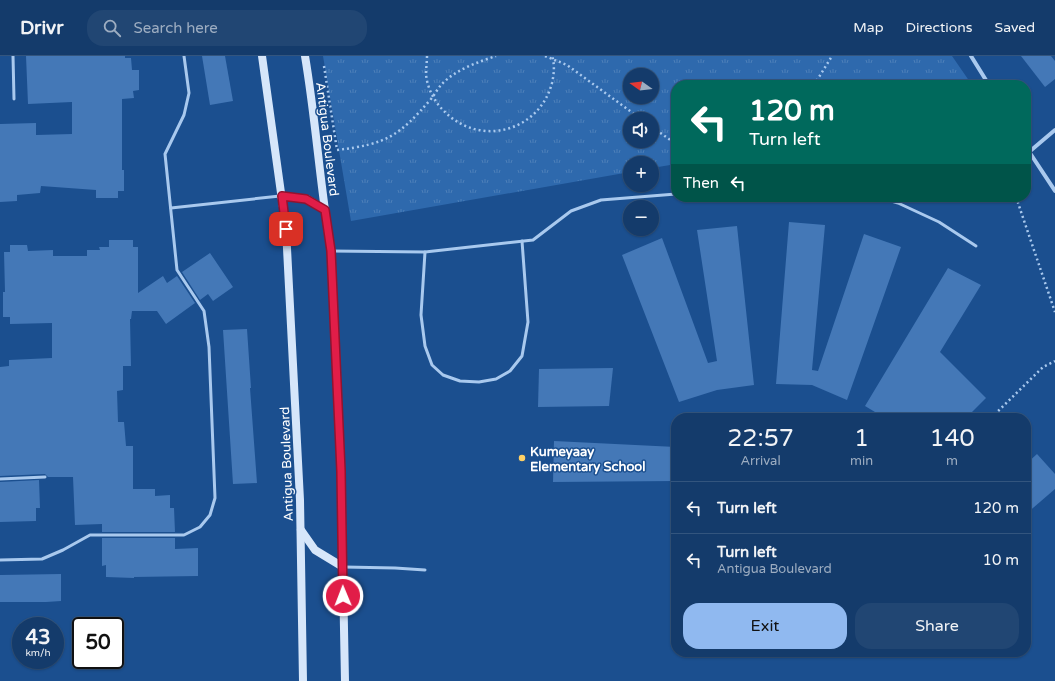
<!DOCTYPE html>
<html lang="en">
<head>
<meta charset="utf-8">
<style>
	body { margin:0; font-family:"Varela Round",sans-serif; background:#214673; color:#f1f3f6; height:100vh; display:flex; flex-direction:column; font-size:15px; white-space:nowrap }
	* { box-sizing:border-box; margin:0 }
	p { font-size:13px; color:#9dadc1 }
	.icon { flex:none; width:22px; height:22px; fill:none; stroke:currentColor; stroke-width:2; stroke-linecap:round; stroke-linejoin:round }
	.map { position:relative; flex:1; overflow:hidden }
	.panel { position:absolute; left:671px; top:357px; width:360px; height:244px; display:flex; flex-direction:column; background:#143b6b; border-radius:16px; box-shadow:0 1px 3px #0004,0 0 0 1px #33557e }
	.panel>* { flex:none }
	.guide { position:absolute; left:671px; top:24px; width:360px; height:122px; border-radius:16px; box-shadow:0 1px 3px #0004,0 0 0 1px #33557e; background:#00695c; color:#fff; overflow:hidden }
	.needle { width:26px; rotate:284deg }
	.fabs { position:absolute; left:623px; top:12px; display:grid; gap:8px }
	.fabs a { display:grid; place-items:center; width:36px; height:36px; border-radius:50%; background:#143b6b; box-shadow:0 1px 3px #0004,0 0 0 1px #33557e; font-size:20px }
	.speed { position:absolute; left:12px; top:561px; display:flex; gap:8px; font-size:20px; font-weight:700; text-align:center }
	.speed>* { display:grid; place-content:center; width:52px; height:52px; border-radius:50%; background:#143b6b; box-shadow:0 1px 3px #0004,0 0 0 1px #33557e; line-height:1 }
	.speed small { font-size:10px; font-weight:400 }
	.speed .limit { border:2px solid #111; border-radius:6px; background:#fff; color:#111 }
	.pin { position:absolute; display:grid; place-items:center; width:34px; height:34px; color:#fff; margin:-17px; border-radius:8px; box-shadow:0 2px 6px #0006 }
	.me { position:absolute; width:44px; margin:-22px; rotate:359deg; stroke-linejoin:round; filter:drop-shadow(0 0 3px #0008) }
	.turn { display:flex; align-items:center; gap:14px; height:84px; padding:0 12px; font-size:18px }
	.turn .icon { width:52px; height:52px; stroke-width:2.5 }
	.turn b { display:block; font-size:28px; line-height:34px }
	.then { display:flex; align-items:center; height:38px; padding:0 12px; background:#0003; gap:8px; font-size:15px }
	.eta { display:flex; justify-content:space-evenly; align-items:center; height:68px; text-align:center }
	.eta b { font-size:24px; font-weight:600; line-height:28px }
	.action { display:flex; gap:8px; margin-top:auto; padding:8px 12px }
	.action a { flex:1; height:46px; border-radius:16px; background:#90b9f0; color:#111; font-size:16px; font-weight:600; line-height:46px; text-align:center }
	.action a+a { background:#214673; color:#f1f3f6 }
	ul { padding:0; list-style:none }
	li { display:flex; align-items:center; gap:12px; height:52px; padding:0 12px; border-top:1px solid #33557e }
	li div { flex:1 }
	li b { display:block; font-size:15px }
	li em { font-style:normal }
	header { display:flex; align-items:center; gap:24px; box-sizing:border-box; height:56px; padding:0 20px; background:#143b6b; border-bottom:1px solid #33557e }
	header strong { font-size:19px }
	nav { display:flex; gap:22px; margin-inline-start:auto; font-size:14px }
	.search { width:280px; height:36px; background:#214673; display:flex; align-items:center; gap:10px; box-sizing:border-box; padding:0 14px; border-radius:16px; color:#9dadc1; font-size:15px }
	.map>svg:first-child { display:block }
</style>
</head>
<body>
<header>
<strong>Drivr</strong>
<div class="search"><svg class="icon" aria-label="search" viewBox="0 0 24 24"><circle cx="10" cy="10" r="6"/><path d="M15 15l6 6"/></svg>Search here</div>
<nav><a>Map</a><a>Directions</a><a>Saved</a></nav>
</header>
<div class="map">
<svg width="1055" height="625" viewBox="0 0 1055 625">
	<defs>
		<pattern id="grass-tufts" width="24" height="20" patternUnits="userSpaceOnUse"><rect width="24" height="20" fill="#2e69ad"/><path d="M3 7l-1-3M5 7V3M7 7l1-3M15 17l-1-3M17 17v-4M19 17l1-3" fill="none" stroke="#4d80b9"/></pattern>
	</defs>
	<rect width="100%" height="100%" fill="#1b4f8f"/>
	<path fill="url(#grass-tufts)" fill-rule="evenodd" d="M 323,0 L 952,0 L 972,29 L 676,29 L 676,108 L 652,112 L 652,107 L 630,107 L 630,116 L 351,165 ZM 630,19 L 652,19 L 652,41 L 630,41 ZM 630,63 L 652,63 L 652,85 L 630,85 Z"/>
	<g fill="#4478b7">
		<path d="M 26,0 L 125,0 L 125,2 L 131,2 L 132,14 L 139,14 L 139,34 L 133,35 L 134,42 L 122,43 L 122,114 L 124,114 L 124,135 L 118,135 L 118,142 L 96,142 L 96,134 L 41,130 L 40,137 L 17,139 L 17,145 L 0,146 L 0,68 L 36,67 L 36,79 L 72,78 L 72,46 L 28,48 Z"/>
		<path d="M 202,0 L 225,0 L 233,45 L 210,49 Z"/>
		<path d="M 1021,0 L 1051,0 L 1055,5 L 1055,23 L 1045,31 Z"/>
		<path d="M 789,166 L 825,169 L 812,314 L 818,315 L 864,178 L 901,191 L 847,344 L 812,329 L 776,328 Z"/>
		<path d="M 737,170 L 754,329 L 717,334 L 679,346 L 622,199 L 662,182 L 708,307 L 717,305 L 697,174 Z"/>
		<path d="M 109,184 L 133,184 L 133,191 L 138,191 L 138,237 L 163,220 L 167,227 L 177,220 L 195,247 L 166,268 L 157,255 L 132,255 L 131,263 L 130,263 L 131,310 L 123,310 L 123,334 L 117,335 L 118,366 L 124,366 L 126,390 L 133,390 L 133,433 L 155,433 L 155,440 L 170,439 L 170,452 L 174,452 L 175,476 L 102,476 L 102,468 L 75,469 L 73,421 L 48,421 L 45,418 L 0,420 L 0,311 L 9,310 L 9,304 L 52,302 L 52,267 L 10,268 L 10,261 L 3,261 L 3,236 L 5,236 L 4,196 L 10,196 L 10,189 L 27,189 L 28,195 L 53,194 L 53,200 L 87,200 L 87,194 L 100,194 L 99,191 L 109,191 Z"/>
		<path d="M 210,197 L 233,231 L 213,245 L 208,238 L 200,244 L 182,216 Z"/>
		<path d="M 948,212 L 981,229 L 940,296 L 986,342 L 966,362 L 885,362 L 865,350 Z"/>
		<path d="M 247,273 L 251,332 L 250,332 L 257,427 L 233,428 L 223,274 Z"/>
		<path d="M 613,312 L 609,350 L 538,351 L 539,313 Z"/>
		<path d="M 554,385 L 676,391 L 676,425 L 553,426 Z"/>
		<path d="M 1037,398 L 1055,418 L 1055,433 L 1026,458 L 1026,408 Z"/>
		<path d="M 39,424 L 40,452 L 36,452 L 36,465 L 0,466 L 0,426 Z"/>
		<path d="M 102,482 L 175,482 L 175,493 L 198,492 L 198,520 L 134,521 L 134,522 L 106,521 L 106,509 L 102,510 Z"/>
		<path d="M 61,518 L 61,545 L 46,546 L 0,546 L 0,519 Z"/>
	</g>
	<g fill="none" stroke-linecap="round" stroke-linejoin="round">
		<g stroke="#a9c9ee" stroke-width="2.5" stroke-dasharray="2 3" stroke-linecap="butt">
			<path d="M 427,0 C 427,6 426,12 426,18 C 427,32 435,47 445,56 C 480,91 539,76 552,27 C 554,18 555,9 552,0"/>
			<path d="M 545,0 L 567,9 L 641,63"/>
			<path d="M 324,10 L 337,94 C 387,88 399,80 431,43 C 435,38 438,32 442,28 C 455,14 478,6 496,0"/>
			<path d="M 814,29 L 832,0"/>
			<path d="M 652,71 L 676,88"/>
			<path d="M 1026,128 L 1027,127"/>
			<path d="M 1016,141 L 1055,256"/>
			<path d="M 991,362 L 1043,311 L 1055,305"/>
		</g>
		<g stroke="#a9c9ee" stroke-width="3">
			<path d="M 13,0 L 14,43"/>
			<path d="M 878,141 L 898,147 L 939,166 L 976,190"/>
			<path d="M 171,152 L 280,140"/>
			<path d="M 331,195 L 425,196 L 533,184 L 571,155 L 601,144 L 676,138"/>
			<path d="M 425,196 L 421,259 L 425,290 L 432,309 L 443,319 L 460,325 L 479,326 L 496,323 L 510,315 L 522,300 L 528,266 L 522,185"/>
			<path d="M 0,423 L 45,421"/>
			<path d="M 0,504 L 42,503 L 63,494 L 90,479 L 184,479 L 200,471 L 210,459 L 215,442 L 209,291 L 204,255 L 177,214 L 165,98 L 184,59 L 189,37 L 184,0"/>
			<path d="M 344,511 L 395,512 L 425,514"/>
		</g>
		<g stroke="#a9c9ee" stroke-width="4">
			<path d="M 971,0 L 989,29"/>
			<path d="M 1026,91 L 1055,135"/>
			<path d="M 1029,96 L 1055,74"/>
		</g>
		<g stroke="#d6e6fa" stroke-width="8">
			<path d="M 262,0 L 286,173 L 300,444 L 303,625"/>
			<path d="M 305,0 C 316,65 320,130 331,195 L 341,415 L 345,625"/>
			<path d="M 281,140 L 307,143 L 325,154"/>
			<path d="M 301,474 L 315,494 L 343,511"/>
		</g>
	</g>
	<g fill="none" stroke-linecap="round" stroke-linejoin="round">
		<defs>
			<path id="route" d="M 286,173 L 282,140 L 306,143 L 325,154 L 331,195 L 341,415 L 343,540"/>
		</defs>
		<use href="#route" stroke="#92132f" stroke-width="10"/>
		<use href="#route" stroke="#e11d48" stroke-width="7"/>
	</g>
	<circle fill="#ffd166" stroke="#1b4f8f" stroke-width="1.5" cx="522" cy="402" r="4"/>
	<g text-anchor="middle" stroke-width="3" stroke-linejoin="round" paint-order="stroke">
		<g font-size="13" fill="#fff" stroke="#1b4f8f">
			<text transform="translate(328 83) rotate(83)" y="5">Antigua Boulevard</text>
			<text transform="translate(286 408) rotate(-92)" y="5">Antigua Boulevard</text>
		</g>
		<g font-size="13" font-weight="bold" fill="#fff" stroke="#1b4f8f" text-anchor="start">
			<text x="530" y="400">Kumeyaay<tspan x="530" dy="15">Elementary School</tspan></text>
		</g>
	</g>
</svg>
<div class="fabs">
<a><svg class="needle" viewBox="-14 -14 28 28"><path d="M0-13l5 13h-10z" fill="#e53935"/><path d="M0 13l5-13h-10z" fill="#9dadc1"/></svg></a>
<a><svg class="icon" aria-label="sound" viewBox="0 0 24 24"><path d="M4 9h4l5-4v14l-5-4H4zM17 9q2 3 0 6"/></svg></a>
<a>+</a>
<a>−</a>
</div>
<div class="speed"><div>43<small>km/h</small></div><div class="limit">50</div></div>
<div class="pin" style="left:286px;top:173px;background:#d93025"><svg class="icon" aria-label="arrive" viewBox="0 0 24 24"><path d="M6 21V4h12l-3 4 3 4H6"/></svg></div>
<svg class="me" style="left:343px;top:540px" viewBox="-20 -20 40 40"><circle r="17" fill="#e11d48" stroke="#fff" stroke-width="3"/><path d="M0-11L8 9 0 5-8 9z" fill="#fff"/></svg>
<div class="guide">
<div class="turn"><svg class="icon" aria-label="left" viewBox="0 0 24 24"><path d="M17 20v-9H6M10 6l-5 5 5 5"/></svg><div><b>120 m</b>Turn left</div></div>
<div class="then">Then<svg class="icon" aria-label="left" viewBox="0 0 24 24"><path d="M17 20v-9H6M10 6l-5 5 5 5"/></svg></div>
</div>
<section class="panel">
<div class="eta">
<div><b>22:57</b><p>Arrival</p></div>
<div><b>1</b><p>min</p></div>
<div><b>140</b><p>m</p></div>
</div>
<ul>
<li><svg class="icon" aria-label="left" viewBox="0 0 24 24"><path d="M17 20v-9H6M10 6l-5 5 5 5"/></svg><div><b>Turn left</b></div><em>120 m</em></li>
<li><svg class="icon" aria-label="left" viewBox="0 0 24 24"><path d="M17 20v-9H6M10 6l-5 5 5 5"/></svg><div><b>Turn left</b><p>Antigua Boulevard</p></div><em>10 m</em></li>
</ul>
<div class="action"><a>Exit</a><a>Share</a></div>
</section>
</div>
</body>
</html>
